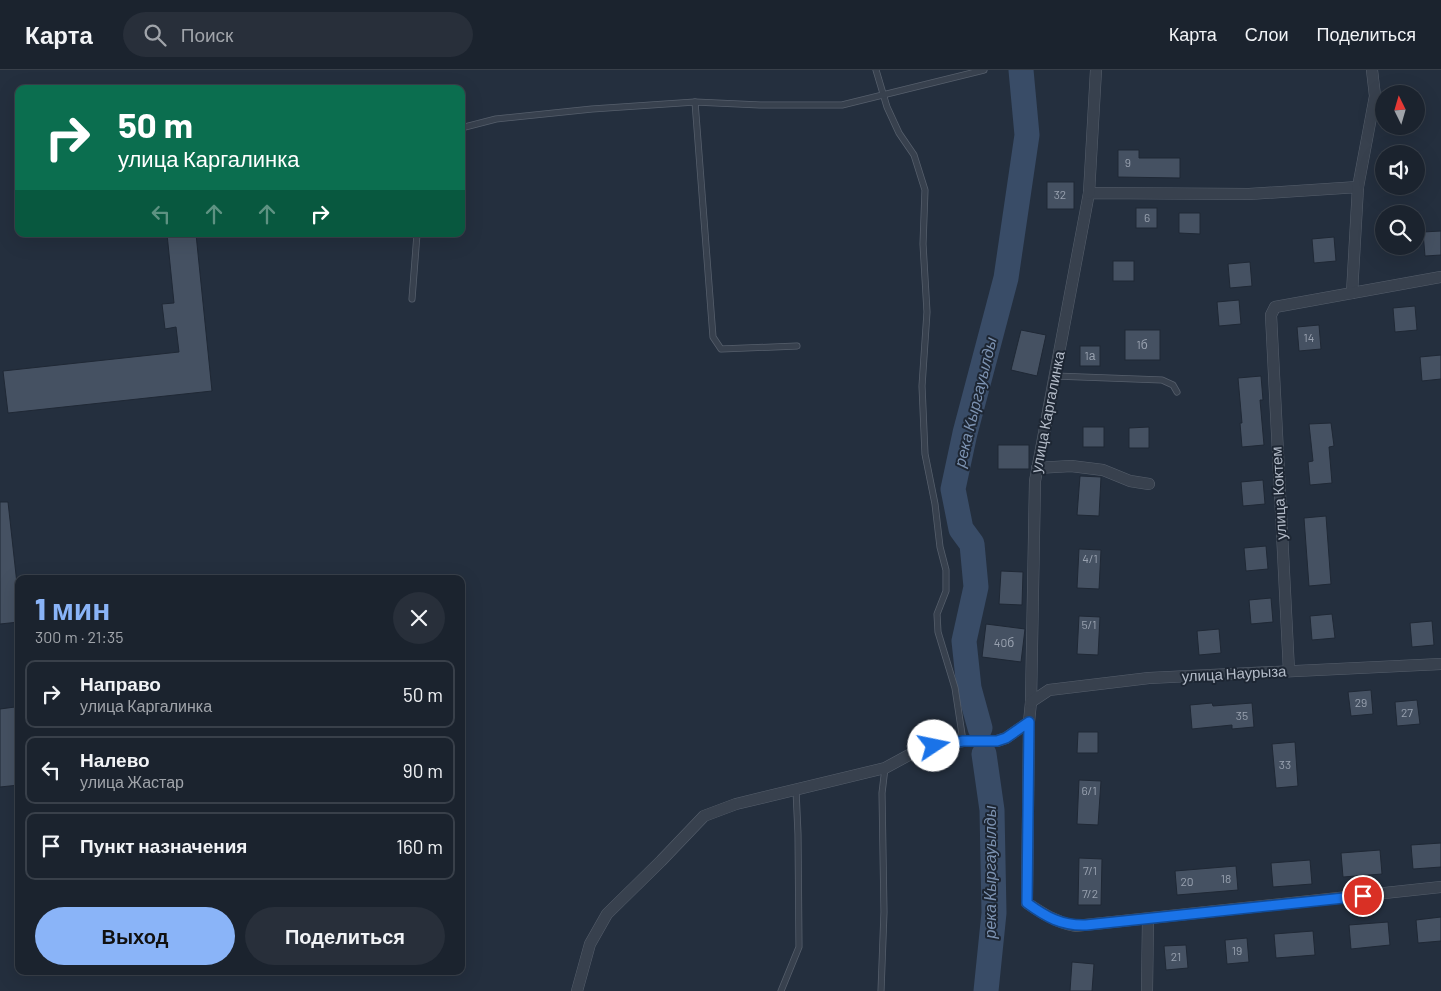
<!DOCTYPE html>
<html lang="ru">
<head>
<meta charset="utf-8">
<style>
	body { margin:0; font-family:Barlow,sans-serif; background:#282f3a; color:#f1f3f6; height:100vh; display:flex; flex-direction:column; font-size:19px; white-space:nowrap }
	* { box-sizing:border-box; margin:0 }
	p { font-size:16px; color:#a0a4aa }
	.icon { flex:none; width:28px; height:28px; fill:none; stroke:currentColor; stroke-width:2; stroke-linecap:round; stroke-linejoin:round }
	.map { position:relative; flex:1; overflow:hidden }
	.drawer { position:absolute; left:15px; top:505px; width:450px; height:400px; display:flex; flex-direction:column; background:#1b232e; border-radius:10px; box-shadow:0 5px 20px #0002,0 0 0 1px #39404a }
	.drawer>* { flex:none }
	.top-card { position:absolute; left:15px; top:15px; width:450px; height:152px; border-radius:10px; box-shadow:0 5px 20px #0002,0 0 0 1px #39404a; background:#0b6e4f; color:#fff; overflow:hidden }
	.needle { width:32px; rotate:355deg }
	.buttons { position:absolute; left:1375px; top:15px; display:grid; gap:10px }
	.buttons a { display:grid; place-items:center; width:50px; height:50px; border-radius:50%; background:#1b232e; box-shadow:0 5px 20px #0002,0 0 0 1px #39404a; font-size:25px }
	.pin { position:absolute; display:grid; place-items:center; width:42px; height:42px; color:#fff; margin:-21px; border:2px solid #fff; border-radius:50%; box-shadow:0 1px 5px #0007 }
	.me { position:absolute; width:55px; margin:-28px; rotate:79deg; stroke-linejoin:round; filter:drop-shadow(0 0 4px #0008) }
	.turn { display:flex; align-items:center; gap:18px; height:105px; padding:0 20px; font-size:22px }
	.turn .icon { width:65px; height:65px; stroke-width:2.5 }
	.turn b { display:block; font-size:35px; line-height:42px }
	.lanes { display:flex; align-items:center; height:48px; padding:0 20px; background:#0003; justify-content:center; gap:25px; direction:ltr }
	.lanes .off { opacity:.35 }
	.round { display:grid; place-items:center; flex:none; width:52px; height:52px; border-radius:26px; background:#282f3a }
	.overview { display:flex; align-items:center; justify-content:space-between; height:85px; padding:0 20px }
	h1 { font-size:30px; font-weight:800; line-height:38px; color:#8ab4f8 }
	.cta { display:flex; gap:10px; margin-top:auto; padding:10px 20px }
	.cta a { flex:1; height:58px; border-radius:30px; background:#8ab4f8; color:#111; font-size:20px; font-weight:800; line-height:58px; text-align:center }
	.cta a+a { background:#282f3a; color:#f1f3f6 }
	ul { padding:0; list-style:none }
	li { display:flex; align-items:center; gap:15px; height:68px; margin:0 10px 8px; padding:0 10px; border:2px solid #39404a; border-radius:10px }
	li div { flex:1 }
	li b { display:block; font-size:19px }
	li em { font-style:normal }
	header { display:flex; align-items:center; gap:30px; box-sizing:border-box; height:70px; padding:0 25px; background:#1b232e; border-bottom:1px solid #39404a }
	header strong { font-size:24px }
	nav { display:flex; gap:28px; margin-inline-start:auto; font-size:18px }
	.search { width:350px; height:45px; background:#282f3a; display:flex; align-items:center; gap:12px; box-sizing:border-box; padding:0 18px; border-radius:28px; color:#a0a4aa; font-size:19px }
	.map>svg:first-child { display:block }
</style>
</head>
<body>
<header>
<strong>Карта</strong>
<div class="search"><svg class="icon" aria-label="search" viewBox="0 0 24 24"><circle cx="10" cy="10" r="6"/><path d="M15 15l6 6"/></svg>Поиск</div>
<nav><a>Карта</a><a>Слои</a><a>Поделиться</a></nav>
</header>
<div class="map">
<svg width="1441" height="921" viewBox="0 0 1441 921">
	<rect width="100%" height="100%" fill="#242f3e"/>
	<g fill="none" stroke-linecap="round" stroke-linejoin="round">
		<g stroke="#394c67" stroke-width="25">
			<path d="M 980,658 L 969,618 L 964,571 L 976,517 L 972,474 L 961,459 L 953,419 L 965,363 L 1006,208 L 1027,65 L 1021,0"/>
			<path d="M 984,684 L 992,740 L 994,843 L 986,921"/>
		</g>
	</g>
	<g fill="#455162" stroke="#1f2835">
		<path d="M 1118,80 L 1139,80 L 1139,88 L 1180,88 L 1180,108 L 1118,107 Z"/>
		<rect x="1047" y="112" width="27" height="27"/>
		<rect x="1136" y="138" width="21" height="20"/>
		<path d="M 1179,143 L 1200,143 L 1200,164 L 1179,163 Z"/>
		<path d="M 1441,161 L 1441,185 L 1425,186 L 1423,162 Z"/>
		<path d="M 167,164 L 196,164 L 212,321 L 8,343 L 3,301 L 179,282 L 176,257 L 165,259 L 162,234 L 174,233 Z"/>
		<path d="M 1334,167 L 1336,191 L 1314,193 L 1312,169 Z"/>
		<rect x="1113" y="191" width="21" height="20"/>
		<path d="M 1250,192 L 1252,216 L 1230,218 L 1228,194 Z"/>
		<path d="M 1239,230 L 1241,254 L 1219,256 L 1217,232 Z"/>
		<path d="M 1415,236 L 1417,260 L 1395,262 L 1393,238 Z"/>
		<path d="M 1319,255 L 1321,279 L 1299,281 L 1297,257 Z"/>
		<path d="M 1021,260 L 1046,265 L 1037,306 L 1011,300 Z"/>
		<rect x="1125" y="260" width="35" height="30"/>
		<rect x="1080" y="276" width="20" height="20"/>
		<path d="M 1441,285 L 1441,309 L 1422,311 L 1420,287 Z"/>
		<path d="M 1261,306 L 1263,330 L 1260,330 L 1264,375 L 1242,377 L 1240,353 L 1242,353 L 1238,308 Z"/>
		<path d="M 1331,353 L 1334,376 L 1329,377 L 1332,413 L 1310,415 L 1308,392 L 1313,391 L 1309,354 Z"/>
		<rect x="1083" y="357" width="21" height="20"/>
		<path d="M 1149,357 L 1149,378 L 1129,378 L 1129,358 Z"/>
		<rect x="998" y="375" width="31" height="24"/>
		<path d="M 1080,406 L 1101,407 L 1099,446 L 1077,445 Z"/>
		<path d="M 1263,410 L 1265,434 L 1243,436 L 1241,412 Z"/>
		<path d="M 0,432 L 8,432 L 19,532 L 19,552 L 0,554 Z"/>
		<path d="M 1326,446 L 1331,514 L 1309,516 L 1304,448 Z"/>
		<path d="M 1266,476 L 1268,499 L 1246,501 L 1244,478 Z"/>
		<path d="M 1079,479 L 1101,480 L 1099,519 L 1077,518 Z"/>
		<path d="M 1001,501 L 1023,502 L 1022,535 L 999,534 Z"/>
		<path d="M 1271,528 L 1273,552 L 1251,554 L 1249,530 Z"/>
		<path d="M 1332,544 L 1335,568 L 1312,570 L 1310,546 Z"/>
		<path d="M 1079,546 L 1100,547 L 1098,585 L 1077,584 Z"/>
		<path d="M 1432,551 L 1434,575 L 1412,577 L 1410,553 Z"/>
		<path d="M 986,554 L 1025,559 L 1021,592 L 982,587 Z"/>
		<path d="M 1219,559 L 1221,583 L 1199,585 L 1197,561 Z"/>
		<path d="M 1371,620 L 1373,644 L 1351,646 L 1348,622 Z"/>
		<path d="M 1417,630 L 1420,654 L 1397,656 L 1395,632 Z"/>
		<path d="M 1212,633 L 1213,636 L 1252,633 L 1254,657 L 1232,659 L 1232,655 L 1192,659 L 1190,635 Z"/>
		<path d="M 15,637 L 19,673 L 19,715 L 0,717 L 0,639 Z"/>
		<path d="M 1078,662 L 1098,662 L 1098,683 L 1077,683 Z"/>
		<path d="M 1295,672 L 1298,716 L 1276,718 L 1272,674 Z"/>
		<path d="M 1079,710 L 1101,711 L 1098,755 L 1077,754 Z"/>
		<path d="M 1441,773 L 1441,797 L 1413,799 L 1411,775 Z"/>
		<path d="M 1380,780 L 1382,804 L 1343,807 L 1341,783 Z"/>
		<path d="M 1079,788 L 1102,789 L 1101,835 L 1078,835 Z"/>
		<path d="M 1310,790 L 1312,814 L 1273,817 L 1271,793 Z"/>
		<path d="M 1236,796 L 1238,820 L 1177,825 L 1175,801 Z"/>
		<path d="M 1441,847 L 1441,871 L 1418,873 L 1416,850 Z"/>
		<path d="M 1388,852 L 1390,875 L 1351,879 L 1349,855 Z"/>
		<path d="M 1313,861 L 1315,885 L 1276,888 L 1274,864 Z"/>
		<path d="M 1247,868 L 1249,892 L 1227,894 L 1225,870 Z"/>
		<path d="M 1186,875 L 1188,898 L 1166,900 L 1164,876 Z"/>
		<path d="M 1072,892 L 1094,894 L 1092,921 L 1070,921 Z"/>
	</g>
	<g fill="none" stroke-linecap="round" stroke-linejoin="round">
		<defs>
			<g id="lane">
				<path d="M 876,0 L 887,37 L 899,63 L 914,85 L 925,120 L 923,174 L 927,242 L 922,316 L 925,384 L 935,434 L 940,477 L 946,500 L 946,521 L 937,544 L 938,562 L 955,618 L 963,671"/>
				<path d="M 695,32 L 713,267 L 721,279 L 797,276"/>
				<path d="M 461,58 L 496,49 L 592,39 L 695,32 L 760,35 L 842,35 L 984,0"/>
				<path d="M 412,229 L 417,164"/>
				<path d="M 1055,306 L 1162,310 L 1173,315 L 1177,322"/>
				<path d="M 781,921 L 799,877 L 798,764 L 796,720"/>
				<path d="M 881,921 L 884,842 L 882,723 L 885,698"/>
			</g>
			<g id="street">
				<path d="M 1358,117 L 1249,124 L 1089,123 L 1035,411 L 1031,632 L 1029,652 L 1027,833 C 1043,844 1056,852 1075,856 L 1441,817"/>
				<path d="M 1089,123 L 1096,0"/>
				<path d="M 1352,223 L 1358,117 L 1375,26 L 1372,0"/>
				<path d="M 1037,398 L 1071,396 L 1103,400 L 1130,411 L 1149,414"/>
				<path d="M 1289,601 L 1271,245 L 1275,237 L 1441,207"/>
				<path d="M 1031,632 L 1049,620 L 1149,608 L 1441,594"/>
				<path d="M 577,921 L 590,874 L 607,844 L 661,791 L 704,746 L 736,734 L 885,698 L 920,679 L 963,671 L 997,671 L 1006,668 L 1029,652"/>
				<path d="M 1147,921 L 1148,849"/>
			</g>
		</defs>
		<use href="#lane" stroke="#565f6c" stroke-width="7"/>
		<use href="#street" stroke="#565f6c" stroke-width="12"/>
		<use href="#lane" stroke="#38414e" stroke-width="5.5"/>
		<use href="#street" stroke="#38414e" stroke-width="11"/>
	</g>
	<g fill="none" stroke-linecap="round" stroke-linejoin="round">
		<defs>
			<path id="route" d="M 934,676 L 963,671 L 997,671 L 1006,668 L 1029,652 L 1027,833 C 1046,847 1062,856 1086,855 L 1363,826"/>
		</defs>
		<use href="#route" stroke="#114b97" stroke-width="12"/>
		<use href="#route" stroke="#1a73e8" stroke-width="9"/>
	</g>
	<g text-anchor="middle" stroke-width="4" stroke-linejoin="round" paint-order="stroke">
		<g font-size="12" fill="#98a1af">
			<text x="1128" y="97">9</text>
			<text x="1060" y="129">32</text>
			<text x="1147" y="152">6</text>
			<text x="1309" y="272">14</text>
			<text x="1142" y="279">1б</text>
			<text x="1090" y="290">1а</text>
			<text x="1090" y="493">4/1</text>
			<text x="1089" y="559">5/1</text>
			<text x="1004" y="577">40б</text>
			<text x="1361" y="637">29</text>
			<text x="1407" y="647">27</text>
			<text x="1242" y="650">35</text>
			<text x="1285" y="699">33</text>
			<text x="1089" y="725">6/1</text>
			<text x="1090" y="805">7/1</text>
			<text x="1226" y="813">18</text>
			<text x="1187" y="816">20</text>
			<text x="1090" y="828">7/2</text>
			<text x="1237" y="885">19</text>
			<text x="1176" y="891">21</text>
		</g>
		<g font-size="15" fill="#b4bcc9" stroke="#1d2633">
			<text transform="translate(1048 342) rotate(-79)" y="5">улица Каргалинка</text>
			<text transform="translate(1279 423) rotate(-93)" y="5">улица Коктем</text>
			<text transform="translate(1234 604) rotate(-3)" y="5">улица Наурыза</text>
		</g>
		<g font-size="16" font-style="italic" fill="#7c92b1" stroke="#1d2633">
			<text transform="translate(975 332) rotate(-76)" y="6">река Кыргауылды</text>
			<text transform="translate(990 802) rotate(-90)" y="6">река Кыргауылды</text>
		</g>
	</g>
</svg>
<div class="buttons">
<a><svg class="needle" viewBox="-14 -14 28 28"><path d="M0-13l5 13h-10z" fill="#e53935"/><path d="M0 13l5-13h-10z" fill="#a0a4aa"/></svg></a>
<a><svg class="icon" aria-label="sound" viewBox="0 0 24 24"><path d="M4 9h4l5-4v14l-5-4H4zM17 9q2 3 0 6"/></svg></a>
<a><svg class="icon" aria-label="search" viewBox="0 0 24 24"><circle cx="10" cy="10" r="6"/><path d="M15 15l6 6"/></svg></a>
</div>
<div class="pin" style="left:1363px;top:826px;background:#d93025"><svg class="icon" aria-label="arrive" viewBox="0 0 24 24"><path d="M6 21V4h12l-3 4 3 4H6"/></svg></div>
<svg class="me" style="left:934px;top:676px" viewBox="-20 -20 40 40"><circle r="19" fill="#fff"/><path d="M0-13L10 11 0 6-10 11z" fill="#1a73e8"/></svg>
<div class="top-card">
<div class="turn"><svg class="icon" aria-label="right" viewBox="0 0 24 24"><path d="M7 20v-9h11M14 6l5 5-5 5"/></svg><div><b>50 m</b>улица Каргалинка</div></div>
<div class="lanes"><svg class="icon off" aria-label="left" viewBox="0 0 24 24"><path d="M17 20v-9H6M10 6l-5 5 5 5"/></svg><svg class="icon off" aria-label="ahead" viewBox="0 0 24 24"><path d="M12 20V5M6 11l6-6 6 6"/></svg><svg class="icon off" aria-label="ahead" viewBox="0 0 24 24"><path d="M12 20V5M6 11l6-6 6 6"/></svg><svg class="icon" aria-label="right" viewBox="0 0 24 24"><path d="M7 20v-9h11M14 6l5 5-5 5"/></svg></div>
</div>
<section class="drawer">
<div class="overview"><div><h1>1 мин</h1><p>300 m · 21:35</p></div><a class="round"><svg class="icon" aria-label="close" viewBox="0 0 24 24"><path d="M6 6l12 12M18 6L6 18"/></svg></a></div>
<ul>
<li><svg class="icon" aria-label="right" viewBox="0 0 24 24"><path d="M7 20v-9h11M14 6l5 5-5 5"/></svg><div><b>Направо</b><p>улица Каргалинка</p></div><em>50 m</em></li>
<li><svg class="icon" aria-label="left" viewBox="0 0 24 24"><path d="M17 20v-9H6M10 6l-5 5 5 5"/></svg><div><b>Налево</b><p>улица Жастар</p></div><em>90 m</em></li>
<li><svg class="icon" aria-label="arrive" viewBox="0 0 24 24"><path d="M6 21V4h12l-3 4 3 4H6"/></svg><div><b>Пункт назначения</b></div><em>160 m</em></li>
</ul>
<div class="cta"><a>Выход</a><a>Поделиться</a></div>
</section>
</div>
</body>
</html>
